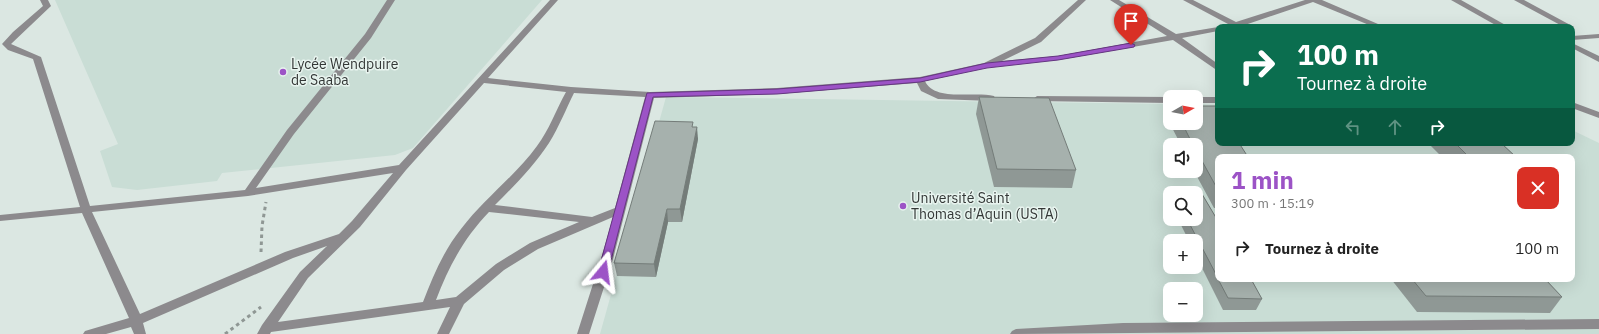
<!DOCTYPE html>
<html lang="fr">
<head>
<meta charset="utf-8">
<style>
	body { margin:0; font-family:"IBM Plex Sans",sans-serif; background:#f2f2f2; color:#222; height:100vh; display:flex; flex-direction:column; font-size:15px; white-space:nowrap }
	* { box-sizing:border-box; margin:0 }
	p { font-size:13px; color:#767676 }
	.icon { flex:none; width:22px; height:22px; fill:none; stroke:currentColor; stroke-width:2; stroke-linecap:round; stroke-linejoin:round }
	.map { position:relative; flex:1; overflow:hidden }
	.side { position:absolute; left:1215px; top:154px; width:360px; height:128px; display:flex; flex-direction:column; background:#fff; border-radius:8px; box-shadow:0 4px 16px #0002 }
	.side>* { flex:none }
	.guide { position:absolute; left:1215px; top:24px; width:360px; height:122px; border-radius:8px; box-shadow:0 4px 16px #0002; background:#0b6e4f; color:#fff; overflow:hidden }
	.needle { width:26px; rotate:81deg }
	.tools { position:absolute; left:1163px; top:90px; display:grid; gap:8px }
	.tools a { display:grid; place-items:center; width:40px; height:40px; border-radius:8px; background:#fff; box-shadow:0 4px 16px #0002; font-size:20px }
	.pin { position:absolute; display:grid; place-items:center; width:34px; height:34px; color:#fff; margin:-41px -17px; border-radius:50% 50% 50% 0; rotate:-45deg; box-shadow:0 0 4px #0007 }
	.pin .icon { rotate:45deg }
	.me { position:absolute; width:44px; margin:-22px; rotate:16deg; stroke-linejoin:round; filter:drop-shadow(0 0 3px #0008) }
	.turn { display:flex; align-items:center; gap:14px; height:84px; padding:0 16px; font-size:18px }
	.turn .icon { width:52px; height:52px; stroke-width:2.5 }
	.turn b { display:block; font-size:28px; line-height:34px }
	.lanes { display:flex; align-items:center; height:38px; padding:0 16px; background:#0003; justify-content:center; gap:20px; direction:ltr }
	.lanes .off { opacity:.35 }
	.round { display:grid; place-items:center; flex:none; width:42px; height:42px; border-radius:8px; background:#f2f2f2 }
	.head { display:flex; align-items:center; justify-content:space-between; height:68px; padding:0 16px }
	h1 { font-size:24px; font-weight:700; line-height:30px; color:#9c53c6 }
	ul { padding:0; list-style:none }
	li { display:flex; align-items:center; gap:12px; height:52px; padding:0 16px }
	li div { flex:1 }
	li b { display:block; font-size:15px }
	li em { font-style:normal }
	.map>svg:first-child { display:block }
</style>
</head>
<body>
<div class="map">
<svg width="1599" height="334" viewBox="0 0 1599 334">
	<rect width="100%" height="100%" fill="#dbe7e2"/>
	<g fill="#c9ddd5" fill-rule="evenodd">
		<path d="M 55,0 L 542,0 L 413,148 L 395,155 L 222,173 L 217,181 L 137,190 L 112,187 L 100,151 L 118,144 Z"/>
		<path d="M 666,97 L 1170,104 L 1170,123 L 1196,123 L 1196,104 L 1218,105 L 1218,143 L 1572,143 L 1572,130 L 1599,143 L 1599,334 L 600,334 ZM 1170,145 L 1196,145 L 1196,171 L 1170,171 ZM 1218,157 L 1572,157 L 1572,279 L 1218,279 ZM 1170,193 L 1196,193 L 1196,219 L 1170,219 ZM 1170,241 L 1196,241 L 1196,267 L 1170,267 ZM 1170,289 L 1196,289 L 1196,315 L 1170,315 Z"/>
	</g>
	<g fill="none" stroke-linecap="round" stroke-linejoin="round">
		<g stroke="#8f9794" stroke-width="3" stroke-dasharray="3.5 3.5" stroke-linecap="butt">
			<path d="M 261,252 L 262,226 L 266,202"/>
			<path d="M 225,334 L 261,307"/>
		</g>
		<g fill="#8c8a8d" fill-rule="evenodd">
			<path d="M 40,0 L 48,0 L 51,6 L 11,44 L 41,57 L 90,206 L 245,190 L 287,130 L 365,34 L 387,0 L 395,0 L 371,38 L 294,134 L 256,188 L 399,165 L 550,0 L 558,0 L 488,78 L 571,87 L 650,92 L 777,88 L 920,77 L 984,63 L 1035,38 L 1078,0 L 1086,0 L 1041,42 L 1002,61 L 1058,56 L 1167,36 L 1110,0 L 1119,0 L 1176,34 L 1218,27 L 1219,27 L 1218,27 L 1218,31 L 1182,38 L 1218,64 L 1218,71 L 1173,40 L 1058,60 L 992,66 L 925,81 C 934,102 975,91 994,96 L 995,98 L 994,100 L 991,101 L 938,99 L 921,91 L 917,83 L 777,94 L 654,98 L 613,259 L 589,334 L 577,334 L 601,259 L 613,217 L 538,249 L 504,270 L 464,304 L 449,334 L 437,334 L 450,307 L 271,332 L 270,334 L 257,334 L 262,325 L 300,272 L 327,246 L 293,258 L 143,323 L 146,334 L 134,334 L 131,327 L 106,334 L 83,334 L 85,331 L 129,318 L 82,213 L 0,221 L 0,215 L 80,207 L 33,59 L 8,50 L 2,44 L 13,32 L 43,6 ZM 484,83 L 566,92 C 556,110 549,130 537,146 C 515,176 484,199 461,229 C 444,250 433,276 423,302 L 278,322 L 308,278 L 360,227 L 406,170 ZM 574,93 L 645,97 L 615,208 L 592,217 L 495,205 C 514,186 534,166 549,143 C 559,127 566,109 574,93 ZM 393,173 L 352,221 L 339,234 L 285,252 L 140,314 L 92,212 L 248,196 ZM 489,212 L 579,222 L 530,243 L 496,264 L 456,297 L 436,300 C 449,266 464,238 489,212 Z"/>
			<path d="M 1183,0 L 1193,0 L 1236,22 L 1305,0 L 1322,0 L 1385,27 L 1374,27 L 1313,2 L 1239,27 L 1222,27 L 1228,24 Z"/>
			<path d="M 1451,0 L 1461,0 L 1509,27 L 1499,27 Z"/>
			<path d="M 1514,0 L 1524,0 L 1574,27 L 1572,29 L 1572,27 L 1564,27 Z"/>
			<path d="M 1599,34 L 1599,38 L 1572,40 L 1572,36 Z"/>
			<path d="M 1572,43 L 1599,56 L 1599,62 L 1572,48 Z"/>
			<path d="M 1037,96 L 1170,97 L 1170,103 L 1034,101 L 1033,99 Z"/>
			<rect x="1196" y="97" width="22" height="6"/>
			<path d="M 1572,102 L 1599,112 L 1599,118 L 1572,108 Z"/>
			<path d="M 1599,319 L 1599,329 L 1010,334 L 1012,331 L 1016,329 L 1123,323 Z"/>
		</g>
	</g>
	<g fill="#8f9895">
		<path d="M 979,97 L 1076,170 L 1072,188 L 994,187 L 976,114 Z"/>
		<path d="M 1170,112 L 1170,123 L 1196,123 L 1218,157 L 1218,208 L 1214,208 L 1194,171 L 1196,171 L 1196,145 L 1181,145 L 1168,120 Z"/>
		<path d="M 693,127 L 698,139 L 682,222 L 668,222 L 656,277 L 617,276 L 614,263 Z"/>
		<path d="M 1420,143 L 1501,143 L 1516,157 L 1442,157 L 1428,143 Z"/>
		<path d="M 1172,188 L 1199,189 L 1218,221 L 1218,279 L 1251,279 L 1262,299 L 1256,310 L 1223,310 L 1196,256 L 1196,241 L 1189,241 L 1178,219 L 1196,219 L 1196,193 L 1170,193 Z"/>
		<path d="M 1170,193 L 1170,204 L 1168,200 Z"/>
		<path d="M 1391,279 L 1545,279 L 1562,297 L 1550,313 L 1417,312 Z"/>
	</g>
	<g fill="#747c79">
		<path d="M 697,127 L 698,139 L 682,222 L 680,209 Z"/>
		<path d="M 667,209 L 668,222 L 656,277 L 654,264 Z"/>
	</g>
	<g fill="#a6b1ad" stroke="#747c79">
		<path d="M 979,97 L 1049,98 L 1076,170 L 997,169 Z"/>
		<path d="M 1196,106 L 1218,106 L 1218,143 L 1239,143 L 1248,157 L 1218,157 L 1218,190 L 1196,150 L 1196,145 L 1193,145 L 1182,123 L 1196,123 Z"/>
		<path d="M 655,121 L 693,122 L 692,127 L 697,127 L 680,209 L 667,209 L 654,264 L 614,263 Z"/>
		<path d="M 1455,143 L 1501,143 L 1516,157 L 1469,157 Z"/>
		<path d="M 1172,188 L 1199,189 L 1218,221 L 1218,278 L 1187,219 L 1196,219 L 1196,193 L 1174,193 Z"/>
		<path d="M 1218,279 L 1251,279 L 1262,299 L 1228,298 Z"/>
		<path d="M 1412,279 L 1545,279 L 1562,297 L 1426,296 Z"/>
	</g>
	<path fill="#9c53c6" stroke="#653681" d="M 1131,43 L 1135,45 L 1134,47 L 1058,60 L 987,68 L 920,82 L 777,94 L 653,97 L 608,272 L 603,276 L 598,272 L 647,93 L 777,89 L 920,78 L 987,63 L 1058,56 Z"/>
	<g fill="#9c53c6" stroke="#e8f4ef" stroke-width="1.5">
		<circle cx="283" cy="72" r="4"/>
		<circle cx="903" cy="206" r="4"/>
	</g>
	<g text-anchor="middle" stroke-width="3" stroke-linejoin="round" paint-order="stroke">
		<g font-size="14" fill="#333736" stroke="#e8f4ef" text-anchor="start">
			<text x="291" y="69">Lycée Wendpuire<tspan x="291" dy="16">de Saaba</tspan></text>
			<text x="911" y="203">Université Saint<tspan x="911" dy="16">Thomas d’Aquin (USTA)</tspan></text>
		</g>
	</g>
</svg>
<div class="tools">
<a><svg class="needle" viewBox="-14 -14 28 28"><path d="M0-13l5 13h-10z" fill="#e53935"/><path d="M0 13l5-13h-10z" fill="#767676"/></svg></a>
<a><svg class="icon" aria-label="sound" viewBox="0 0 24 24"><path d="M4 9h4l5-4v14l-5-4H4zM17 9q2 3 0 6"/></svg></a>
<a><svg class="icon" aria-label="search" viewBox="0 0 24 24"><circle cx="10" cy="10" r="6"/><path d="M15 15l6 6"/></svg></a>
<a>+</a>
<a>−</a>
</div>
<div class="pin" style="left:1131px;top:45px;background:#d93025"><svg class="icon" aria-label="arrive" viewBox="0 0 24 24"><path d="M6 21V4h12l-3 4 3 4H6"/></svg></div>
<svg class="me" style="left:603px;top:272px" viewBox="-20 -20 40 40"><path d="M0-17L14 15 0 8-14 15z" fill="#9c53c6" stroke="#fff" stroke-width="4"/></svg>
<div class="guide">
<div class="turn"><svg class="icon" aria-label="right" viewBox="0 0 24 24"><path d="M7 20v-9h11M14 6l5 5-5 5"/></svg><div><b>100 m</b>Tournez à droite</div></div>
<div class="lanes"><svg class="icon off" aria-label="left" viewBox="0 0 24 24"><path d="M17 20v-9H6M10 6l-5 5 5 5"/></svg><svg class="icon off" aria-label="ahead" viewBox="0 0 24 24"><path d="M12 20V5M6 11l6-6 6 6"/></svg><svg class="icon" aria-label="right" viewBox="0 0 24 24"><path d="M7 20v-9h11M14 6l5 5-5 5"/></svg></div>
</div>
<section class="side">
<div class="head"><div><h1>1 min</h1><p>300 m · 15:19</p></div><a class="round" style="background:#d93025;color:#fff"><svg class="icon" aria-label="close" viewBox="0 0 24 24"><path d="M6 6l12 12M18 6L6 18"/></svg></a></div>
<ul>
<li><svg class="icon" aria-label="right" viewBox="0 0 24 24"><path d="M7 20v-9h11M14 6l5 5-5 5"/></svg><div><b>Tournez à droite</b></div><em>100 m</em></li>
</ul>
</section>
</div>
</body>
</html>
